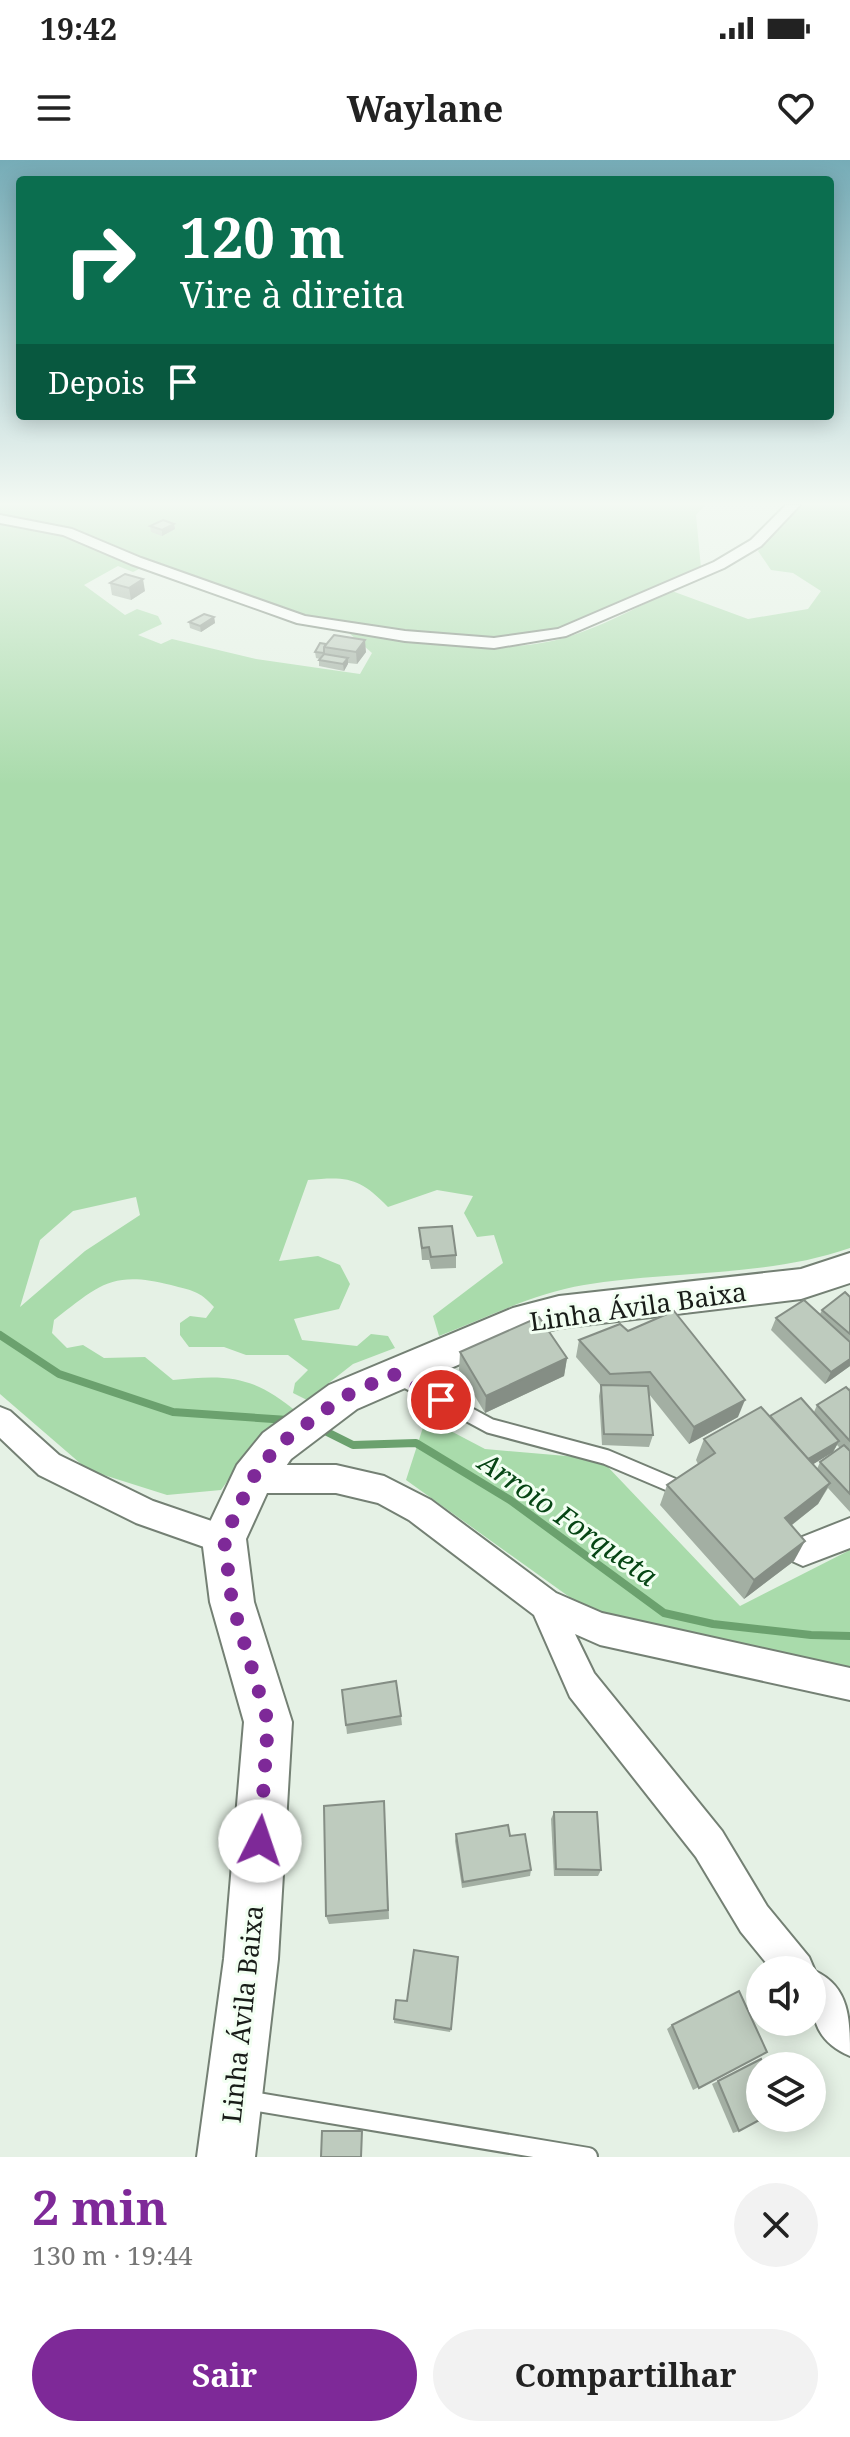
<!DOCTYPE html>
<html lang="pt">
<head>
<meta charset="utf-8">
<style>
	body { margin:0; font-family:"Noto Serif",serif; background:#f2f2f2; color:#222; height:100vh; display:flex; flex-direction:column; font-size:30px; white-space:nowrap }
	* { box-sizing:border-box; margin:0 }
	p { font-size:26px; color:#767676 }
	.icon { flex:none; width:44px; height:44px; fill:none; stroke:currentColor; stroke-width:2; stroke-linecap:round; stroke-linejoin:round }
	.map { position:relative; height:1997px; overflow:hidden }
	.sheet { display:flex; flex-direction:column; background:#fff; flex:1 }
	.sheet>* { flex:none }
	.top-card { position:absolute; left:16px; top:16px; width:818px; height:244px; border-radius:8px; box-shadow:0 4px 20px #0003; background:#0b6e4f; color:#fff; overflow:hidden }
	.buttons { position:absolute; left:746px; top:1796px; display:grid; gap:16px }
	.buttons a { display:grid; place-items:center; width:80px; height:80px; border-radius:50%; background:#fff; box-shadow:0 4px 20px #0003; font-size:40px }
	.pin { position:absolute; display:grid; place-items:center; width:68px; height:68px; color:#fff; margin:-34px; border:4px solid #fff; border-radius:50%; box-shadow:0 2px 8px #0007 }
	.me { position:absolute; width:88px; margin:-44px; rotate:4deg; stroke-linejoin:round; filter:drop-shadow(0 0 6px #0008) }
	.turn { display:flex; align-items:center; gap:28px; height:168px; padding:0 32px; font-size:36px }
	.turn .icon { width:104px; height:104px; stroke-width:2.5 }
	.turn b { display:block; font-size:56px; line-height:68px }
	.then { display:flex; align-items:center; height:76px; padding:0 32px; background:#0003; gap:16px; font-size:30px }
	.round { display:grid; place-items:center; flex:none; width:84px; height:84px; border-radius:42px; background:#f2f2f2 }
	.head { display:flex; align-items:center; justify-content:space-between; height:136px; padding:0 32px }
	h1 { font-size:48px; font-weight:700; line-height:60px; color:#7e2998 }
	.action { display:flex; gap:16px; margin-top:auto; padding:16px 32px }
	.action a { flex:1; height:92px; border-radius:48px; background:#7e2998; color:#fff; font-size:32px; font-weight:700; line-height:92px; text-align:center }
	.action a+a { background:#f2f2f2; color:#222 }
	.status { display:flex; justify-content:space-between; align-items:center; height:56px; padding:0 40px; background:#fff; direction:ltr }
	.status svg { height:22px; fill:currentColor }
	header { display:flex; justify-content:space-between; align-items:center; height:104px; padding:0 32px; background:#fff; font-size:36px; font-weight:700 }
	.map>svg:first-child { display:block }
</style>
</head>
<body>
<div class="status"><b>19:42</b><svg viewBox="0 0 49 12"><path d="M0 12V9h3v3zM5 12V6h3v6zM10 12V3h3v9zM15 12V0h3v12zM26 1h20v11H26zM47 4h2v5h-2z"/></svg></div>
<header><svg class="icon" aria-label="menu" viewBox="0 0 24 24"><path d="M4 6h16M4 12h16M4 18h16"/></svg>Waylane<svg class="icon" aria-label="heart" viewBox="0 0 24 24"><path d="M12 20l-8-8c-3-5 5-10 8-4 3-6 11-1 8 4z"/></svg></header>
<div class="map">
<svg width="850" height="1997" viewBox="0 0 850 1997">
	<rect width="100%" height="100%" fill="#e5f1e5"/>
	<g fill="#a9dbab" fill-rule="evenodd">
		<path d="M 0,345 L 705,345 L 696,355 L 701,408 L 556,470 L 481,479 L 410,472 L 295,453 L 144,400 L 73,369 L 0,356 Z"/>
		<path d="M 803,345 L 850,345 L 850,1088 C 763,1118 673,1110 584,1125 C 534,1133 486,1158 439,1176 L 433,1156 L 503,1103 L 494,1075 L 477,1077 L 464,1053 L 473,1036 L 437,1030 L 388,1047 C 360,1018 348,1016 308,1020 L 279,1101 L 318,1096 L 340,1105 L 350,1124 L 339,1149 L 294,1159 L 302,1180 L 357,1186 L 371,1174 L 388,1176 L 395,1188 L 353,1204 L 307,1240 L 293,1233 L 295,1223 L 308,1210 L 288,1195 L 246,1195 L 224,1187 L 189,1187 L 180,1175 L 180,1163 L 190,1156 L 206,1158 L 214,1147 C 199,1130 192,1131 171,1125 C 112,1110 99,1125 54,1160 L 52,1173 L 67,1188 L 83,1185 L 104,1198 L 145,1197 L 173,1220 C 229,1214 254,1216 298,1253 L 251,1289 L 221,1330 L 167,1335 L 88,1310 L 0,1234 L 0,361 L 61,373 L 143,407 L 133,412 L 118,406 L 84,425 L 125,455 L 137,449 L 158,456 L 162,464 L 138,475 L 161,484 L 172,479 L 256,499 L 360,514 L 372,493 L 349,473 C 414,482 487,495 552,481 C 593,472 634,448 672,431 L 748,459 L 808,449 L 821,431 L 793,413 L 771,410 L 758,391 ZM 136,1037 L 140,1055 L 85,1091 L 20,1147 L 40,1080 L 73,1051 Z"/>
		<path d="M 426,1258 L 485,1289 L 578,1297 L 607,1306 L 740,1446 L 850,1390 L 850,1508 L 603,1461 L 406,1320 Z"/>
	</g>
	<g fill="none" stroke-linecap="round" stroke-linejoin="round">
		<g stroke="#6ba16e" stroke-width="8">
			<path d="M 0,1175 L 59,1214 L 173,1252 L 288,1260"/>
			<path d="M 319,1268 L 353,1285 L 416,1283 L 510,1340 L 664,1453 L 713,1464 L 811,1475 L 850,1476"/>
		</g>
		<defs>
			<path id="lane-far1" d="M 399,1217 L 490,1266 L 606,1297 L 672,1325"/>
			<path id="lane" d="M 246,1940 L 588,1997"/>
			<g id="street">
				<path d="M 786,345 L 800,345 L 761,386 L 724,408 L 566,476 L 494,488 L 405,481 L 297,463 L 131,404 L 63,375 L 0,363 L 0,355 L 72,369 L 141,398 L 305,456 L 405,471 L 494,478 L 558,469 L 714,402 L 751,380 Z"/>
				<path d="M 0,1247 L 10,1251 L 59,1295 L 153,1341 L 235,1369 L 239,1379 L 235,1389 L 224,1394 L 136,1363 L 39,1315 L 0,1278 Z"/>
				<path d="M 252,1305 L 336,1305 L 384,1316 L 431,1340 L 556,1433 L 602,1453 L 850,1508 L 850,1540 L 600,1485 L 575,1474 L 594,1513 L 722,1671 L 767,1746 L 809,1797 L 815,1811 C 850,1827 850,1860 850,1896 C 808,1878 812,1848 812,1810 L 772,1810 L 741,1772 L 696,1697 L 570,1537 L 534,1455 L 409,1360 L 378,1343 L 336,1333 L 252,1333 L 242,1329 L 237,1319 L 242,1309 Z"/>
				<path d="M 850,1358 L 850,1388 L 803,1406 L 792,1401 L 788,1391 L 792,1381 Z"/>
			</g>
			<path id="secondary" d="M 850,1093 L 850,1123 L 801,1139 L 559,1168 L 520,1178 L 357,1249 L 291,1299 L 267,1333 L 246,1379 L 254,1442 L 292,1562 L 278,1799 L 255,1997 L 197,1997 L 224,1799 L 244,1562 L 210,1442 L 202,1379 L 237,1305 L 263,1273 L 329,1225 L 513,1148 L 559,1136 L 801,1109 Z"/>
		</defs>
		<use href="#lane-far1" stroke="#748074" stroke-width="18"/>
		<use href="#lane" stroke="#748074" stroke-width="22"/>
		<use href="#street" stroke="#748074" stroke-width="4"/>
		<use href="#secondary" stroke="#748074" stroke-width="4"/>
		<use href="#lane-far1" stroke="#fff" stroke-width="14"/>
		<use href="#lane" stroke="#fff" stroke-width="18"/>
		<use href="#street" fill="#fff" fill-rule="evenodd"/>
		<use href="#secondary" fill="#fff" fill-rule="evenodd"/>
	</g>
	<g fill="#a3afa3" fill-rule="evenodd">
		<path d="M 174,364 L 175,369 L 162,376 L 151,372 L 150,366 Z"/>
		<path d="M 110,423 L 145,431 L 131,440 L 112,435 Z"/>
		<path d="M 214,457 L 215,463 L 201,472 L 190,468 L 189,462 Z"/>
		<path d="M 320,483 L 366,492 L 357,504 L 348,503 L 344,511 L 319,506 L 319,500 L 320,499 L 316,498 L 315,492 Z"/>
		<path d="M 419,1068 L 456,1095 L 456,1108 L 431,1109 L 429,1100 L 422,1100 Z"/>
		<path d="M 850,1137 L 850,1206 L 825,1224 L 771,1170 L 776,1158 L 820,1154 L 822,1150 Z"/>
		<path d="M 620,1164 L 738,1257 L 689,1284 L 649,1234 L 653,1275 L 649,1287 L 602,1285 L 599,1236 L 601,1226 L 576,1197 L 579,1180 Z"/>
		<path d="M 460,1192 L 567,1198 L 564,1216 L 485,1253 L 459,1210 Z"/>
		<path d="M 850,1227 L 850,1289 L 848,1290 L 850,1291 L 850,1352 L 828,1328 L 818,1344 L 792,1365 L 794,1401 L 744,1439 L 660,1345 L 667,1325 L 698,1304 L 696,1300 L 704,1279 L 770,1256 L 814,1252 L 817,1245 L 849,1230 ZM 837,1285 L 840,1288 L 820,1302 L 817,1309 L 813,1304 L 833,1292 Z"/>
		<path d="M 401,1556 L 402,1565 L 347,1574 L 346,1565 Z"/>
		<path d="M 384,1641 L 389,1759 L 329,1764 L 326,1756 Z"/>
		<path d="M 554,1652 L 601,1710 L 598,1716 L 554,1716 L 551,1659 Z"/>
		<path d="M 456,1674 L 510,1676 L 531,1710 L 530,1716 L 462,1728 L 455,1681 Z"/>
		<path d="M 394,1859 L 451,1869 L 450,1872 L 394,1863 Z"/>
		<path d="M 672,1865 L 767,1892 L 693,1930 L 667,1869 Z"/>
		<path d="M 761,1899 L 739,1971 L 733,1973 L 712,1924 Z"/>
	</g>
	<g fill="#858e85">
		<path d="M 174,364 L 175,369 L 162,376 L 162,370 Z"/>
		<path d="M 143,419 L 145,431 L 131,440 L 129,428 Z"/>
		<path d="M 214,457 L 215,463 L 201,472 L 200,466 Z"/>
		<path d="M 365,480 L 366,492 L 357,504 L 356,492 Z"/>
		<path d="M 348,498 L 348,504 L 344,511 L 343,504 Z"/>
		<path d="M 567,1198 L 564,1216 L 485,1253 L 486,1236 Z"/>
		<path d="M 850,1199 L 850,1206 L 825,1224 L 831,1212 Z"/>
		<path d="M 745,1240 L 738,1257 L 689,1284 L 694,1267 Z"/>
		<path d="M 839,1281 L 833,1292 L 799,1313 L 805,1301 Z"/>
		<path d="M 830,1323 L 818,1344 L 775,1378 L 785,1358 Z"/>
		<path d="M 805,1381 L 794,1401 L 744,1439 L 754,1420 Z"/>
	</g>
	<g fill="#becbbe" stroke="#858e85" stroke-width="2">
		<path d="M 163,360 L 174,364 L 162,370 L 150,366 Z"/>
		<path d="M 125,414 L 143,419 L 129,428 L 110,423 Z"/>
		<path d="M 204,454 L 214,457 L 200,466 L 189,462 Z"/>
		<path d="M 334,475 L 365,480 L 356,492 L 324,487 Z"/>
		<path d="M 320,483 L 326,484 L 324,487 L 324,493 L 315,492 Z"/>
		<path d="M 324,494 L 348,498 L 343,504 L 319,500 Z"/>
		<path d="M 452,1066 L 456,1095 L 431,1097 L 429,1087 L 422,1088 L 419,1068 Z"/>
		<path d="M 845,1132 L 850,1137 L 850,1174 L 822,1150 Z"/>
		<path d="M 804,1140 L 850,1182 L 850,1199 L 831,1212 L 776,1158 Z"/>
		<path d="M 674,1151 L 745,1240 L 694,1267 L 650,1212 L 610,1214 L 579,1180 L 620,1164 L 628,1171 Z"/>
		<path d="M 539,1157 L 567,1198 L 486,1236 L 460,1192 Z"/>
		<path d="M 601,1225 L 648,1226 L 653,1275 L 604,1274 Z"/>
		<path d="M 846,1227 L 850,1231 L 850,1281 L 817,1245 Z"/>
		<path d="M 801,1238 L 839,1281 L 808,1299 L 770,1256 Z"/>
		<path d="M 761,1247 L 830,1323 L 785,1358 L 805,1381 L 754,1420 L 667,1325 L 715,1293 L 704,1279 Z"/>
		<path d="M 844,1285 L 850,1291 L 850,1334 L 820,1302 Z"/>
		<path d="M 396,1521 L 401,1556 L 346,1565 L 342,1530 Z"/>
		<path d="M 384,1641 L 388,1750 L 326,1756 L 324,1646 Z"/>
		<path d="M 554,1652 L 597,1652 L 601,1710 L 556,1709 Z"/>
		<path d="M 508,1665 L 510,1676 L 525,1674 L 531,1710 L 463,1722 L 456,1674 Z"/>
		<path d="M 414,1790 L 458,1797 L 451,1869 L 394,1859 L 396,1840 L 407,1841 Z"/>
		<path d="M 739,1831 L 767,1892 L 699,1928 L 672,1865 Z"/>
		<path d="M 761,1899 L 764,1906 L 760,1906 L 760,1958 L 763,1958 L 739,1971 L 718,1921 Z"/>
		<path d="M 322,1971 L 362,1971 L 361,1997 L 321,1997 Z"/>
	</g>
	<linearGradient id="sky" x2="0" y2="1"><stop stop-color="#76acb7"/><stop offset="0.55" stop-color="#f3f9f3"/><stop offset="1" stop-color="#f3f9f3" stop-opacity="0"/></linearGradient>
	<rect width="850" height="625" fill="url(#sky)"/>
	<g fill="none" stroke-linecap="round" stroke-linejoin="round">
		<path stroke="#7e2998" stroke-width="14" stroke-dasharray="0 25.2" d="M 260,1681 L 268,1562 L 232,1442 L 224,1379 L 252,1319 L 277,1286 L 343,1237 L 393,1214 L 441,1240"/>
	</g>
	<g text-anchor="middle" stroke-width="6" stroke-linejoin="round" paint-order="stroke">
		<g font-size="26" fill="#181c18" stroke="#f2fff2">
			<text transform="translate(638 1147) rotate(-8)" y="9">Linha Ávila Baixa</text>
			<text transform="translate(243 1854) rotate(-84)" y="9">Linha Ávila Baixa</text>
		</g>
		<g font-size="28" font-style="italic" fill="#064514" stroke="#f2fff2">
			<text transform="translate(568 1359) rotate(35)" y="10">Arroio Forqueta</text>
		</g>
	</g>
</svg>
<div class="buttons">
<a><svg class="icon" aria-label="sound" viewBox="0 0 24 24"><path d="M4 9h4l5-4v14l-5-4H4zM17 9q2 3 0 6"/></svg></a>
<a><svg class="icon" aria-label="layers" viewBox="0 0 24 24"><path d="M12 4l9 5-9 5-9-5zM3 14l9 5 9-5"/></svg></a>
</div>
<div class="pin" style="left:441px;top:1240px;background:#d93025"><svg class="icon" aria-label="arrive" viewBox="0 0 24 24"><path d="M6 21V4h12l-3 4 3 4H6"/></svg></div>
<svg class="me" style="left:260px;top:1681px" viewBox="-20 -20 40 40"><circle r="19" fill="#fff"/><path d="M0-13L10 11 0 6-10 11z" fill="#7e2998"/></svg>
<div class="top-card">
<div class="turn"><svg class="icon" aria-label="right" viewBox="0 0 24 24"><path d="M7 20v-9h11M14 6l5 5-5 5"/></svg><div><b>120 m</b>Vire à direita</div></div>
<div class="then">Depois<svg class="icon" aria-label="arrive" viewBox="0 0 24 24"><path d="M6 21V4h12l-3 4 3 4H6"/></svg></div>
</div>
</div>
<section class="sheet">
<div class="head"><div><h1>2 min</h1><p>130 m · 19:44</p></div><a class="round"><svg class="icon" aria-label="close" viewBox="0 0 24 24"><path d="M6 6l12 12M18 6L6 18"/></svg></a></div>
<div class="action"><a>Sair</a><a>Compartilhar</a></div>
</section>
</body>
</html>
